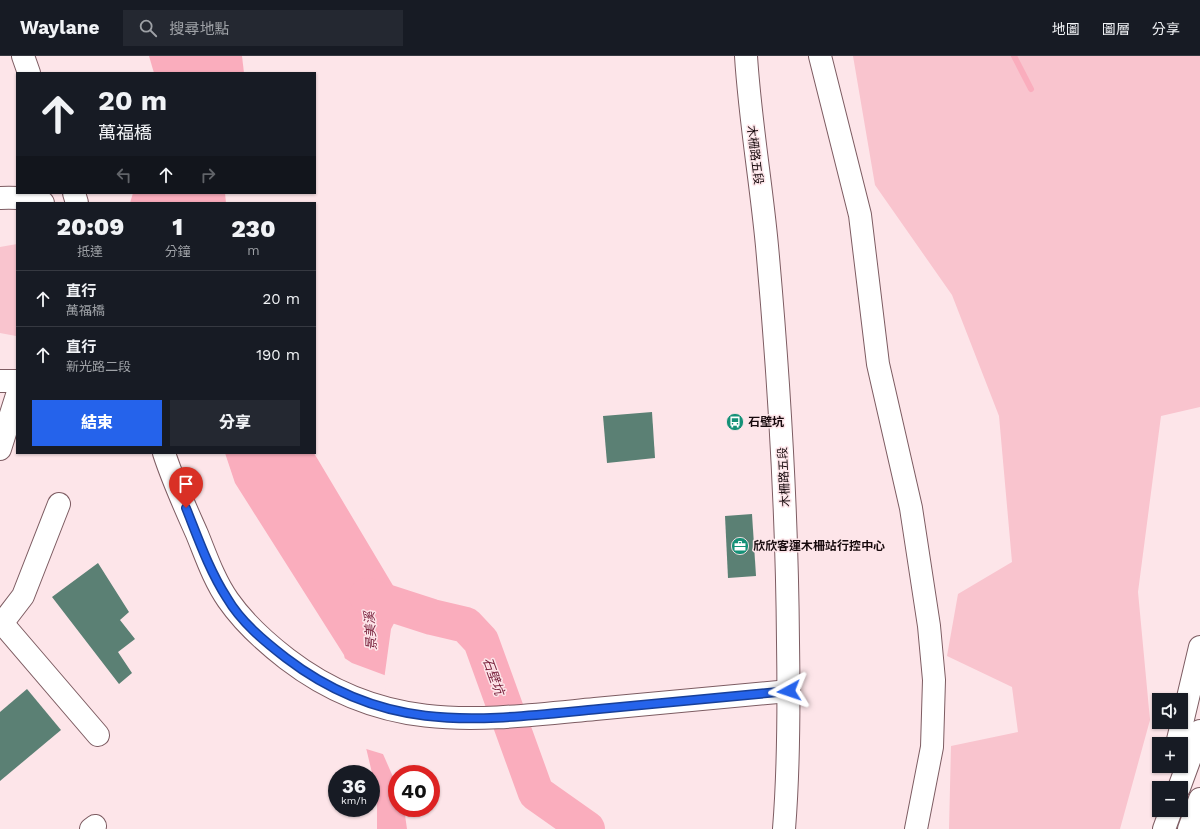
<!DOCTYPE html>
<html lang="zh-TW">
<head>
<meta charset="utf-8">
<style>
	body { margin:0; font-family:"Work Sans","Noto Sans TC",sans-serif; background:#242831; color:#f1f3f6; height:100vh; display:flex; flex-direction:column; font-size:15px; white-space:nowrap }
	* { box-sizing:border-box; margin:0 }
	p { font-size:13px; color:#9ea1a6 }
	.icon { flex:none; width:22px; height:22px; fill:none; stroke:currentColor; stroke-width:2; stroke-linecap:round; stroke-linejoin:round }
	.map { position:relative; flex:1; overflow:hidden }
	.side { position:absolute; left:16px; top:146px; width:300px; height:252px; display:flex; flex-direction:column; background:#171b24; border-radius:0px; box-shadow:0 1px 3px #0004 }
	.side>* { flex:none }
	.top-card { position:absolute; left:16px; top:16px; width:300px; height:122px; border-radius:0px; box-shadow:0 1px 3px #0004; background:#171b24; color:#f1f3f6; overflow:hidden }
	.controls { position:absolute; left:1152px; top:637px; display:grid; gap:8px }
	.controls a { display:grid; place-items:center; width:36px; height:36px; border-radius:0px; background:#171b24; box-shadow:0 1px 3px #0004; font-size:20px }
	.speed { position:absolute; left:328px; top:709px; display:flex; gap:8px; font-size:20px; font-weight:700; text-align:center }
	.speed>* { display:grid; place-content:center; width:52px; height:52px; border-radius:50%; background:#171b24; box-shadow:0 1px 3px #0004; line-height:1 }
	.speed small { font-size:10px; font-weight:400 }
	.speed .limit { border:6px solid #d22; background:#fff; color:#111 }
	.pin { position:absolute; display:grid; place-items:center; width:34px; height:34px; color:#fff; margin:-41px -17px; border-radius:50% 50% 50% 0; rotate:-45deg; box-shadow:0 0 4px #0007 }
	.pin .icon { rotate:45deg }
	.me { position:absolute; width:44px; margin:-22px; rotate:265deg; stroke-linejoin:round; filter:drop-shadow(0 0 3px #0008) }
	.turn { display:flex; align-items:center; gap:14px; height:84px; padding:0 16px; font-size:18px }
	.turn .icon { width:52px; height:52px; stroke-width:2.5 }
	.turn b { display:block; font-size:28px; line-height:34px }
	.lanes { display:flex; align-items:center; height:38px; padding:0 16px; background:#0003; justify-content:center; gap:20px; direction:ltr }
	.lanes .off { opacity:.35 }
	.eta { display:flex; justify-content:space-evenly; align-items:center; height:68px; text-align:center }
	.eta b { font-size:24px; font-weight:800; line-height:28px }
	.cta { display:flex; gap:8px; margin-top:auto; padding:8px 16px }
	.cta a { flex:1; height:46px; border-radius:0px; background:#2563eb; color:#fff; font-size:16px; font-weight:800; line-height:46px; text-align:center }
	.cta a+a { background:#242831; color:#f1f3f6 }
	ul { padding:0; list-style:none }
	li { display:flex; align-items:center; gap:12px; height:56px; padding:0 16px; border-top:1px solid #363941 }
	li div { flex:1 }
	li b { display:block; font-size:15px }
	li em { font-style:normal }
	header { display:flex; align-items:center; gap:24px; box-sizing:border-box; height:56px; padding:0 20px; background:#171b24; border-bottom:1px solid #363941 }
	header strong { font-size:19px }
	nav { display:flex; gap:22px; margin-inline-start:auto; font-size:14px }
	.search { width:280px; height:36px; background:#242831; display:flex; align-items:center; gap:10px; box-sizing:border-box; padding:0 14px; border-radius:0px; color:#9ea1a6; font-size:15px }
	.map>svg:first-child { display:block }
</style>
</head>
<body>
<header>
<strong>Waylane</strong>
<div class="search"><svg class="icon" aria-label="search" viewBox="0 0 24 24"><circle cx="10" cy="10" r="6"/><path d="M15 15l6 6"/></svg>搜尋地點</div>
<nav><a>地圖</a><a>圖層</a><a>分享</a></nav>
</header>
<div class="map">
<svg width="1200" height="773" viewBox="0 0 1200 773">
	<rect width="100%" height="100%" fill="#fde5e9"/>
	<g fill="#f9c4ce">
		<path d="M 853,0 L 1200,0 L 1200,351 L 1161,360 L 1138,536 L 1150,664 L 1120,773 L 949,773 L 951,690 L 1018,676 L 1012,631 L 947,600 L 958,538 L 1012,506 L 999,360 L 952,239 L 875,129 Z"/>
		<path d="M 17,188 L 17,280 L 16,280 L 0,277 L 0,191 Z"/>
	</g>
	<g fill="#faadbd">
		<path d="M 149,0 L 242,0 L 244,17 L 154,17 Z"/>
		<path d="M 133,137 L 225,137 L 226,147 L 130,147 Z"/>
		<path d="M 225,397 L 314,397 L 404,548 L 391,573 L 376,682 L 397,730 L 397,752 L 404,752 L 407,773 L 377,773 L 377,738 L 344,599 L 235,427 Z"/>
	</g>
	<path fill="#fde5e9" d="M 343,601 L 352,607 L 387,620 L 379,682 L 386,699 L 363,692 Z"/>
	<g fill="none" stroke-linecap="round" stroke-linejoin="round">
		<path stroke="#faadbd" stroke-width="6" d="M 1014,0 L 1031,33"/>
		<path stroke="#faadbd" stroke-width="36" d="M 367,540 L 432,561 L 466,569 L 481,585 L 536,737 L 587,773"/>
	</g>
	<g fill="#5b8074">
		<path d="M 652,356 L 655,402 L 607,407 L 603,360 Z"/>
		<path d="M 752,458 L 756,520 L 728,522 L 725,460 Z"/>
		<path d="M 98,507 L 129,556 L 120,564 L 135,583 L 118,596 L 132,617 L 119,628 L 52,541 Z"/>
		<path d="M 27,633 L 61,674 L 0,725 L 0,656 Z"/>
	</g>
	<g fill="none" stroke-linecap="round" stroke-linejoin="round">
		<defs>
			<g id="minor">
				<path d="M 23,0 L 29,17"/>
				<path d="M 820,0 L 860,159 L 878,308 L 911,452 L 929,570 L 934,624 L 932,691 L 916,773"/>
				<path d="M 74,137 L 77,147"/>
				<path d="M 0,142 C 15,141 28,142 43,147"/>
				<path d="M 0,325 L 17,325"/>
				<path d="M 0,393 L 17,339"/>
				<path d="M 164,397 C 173,425 185,451 197,478 C 206,500 214,524 228,544 C 244,567 265,586 287,603 C 386,679 480,664 595,653 C 659,647 724,641 789,635"/>
				<path d="M 2,567 L 98,679"/>
				<path d="M 0,570 L 23,540 L 59,448"/>
				<path d="M 91,773 L 95,770"/>
			</g>
			<path id="major" d="M 746,0 C 750,64 761,126 767,190 C 779,322 787,454 788,586 C 789,649 789,711 784,773"/>
			<g id="highway">
				<path d="M 1177,688 L 1200,591"/>
				<path d="M 1179,732 L 1200,675"/>
				<path d="M 1164,773 L 1171,754"/>
				<path d="M 1189,773 L 1200,743"/>
			</g>
		</defs>
		<use href="#minor" stroke="#7d5c62" stroke-width="24"/>
		<use href="#major" stroke="#7d5c62" stroke-width="24"/>
		<use href="#highway" stroke="#7d5c62" stroke-width="24"/>
		<use href="#minor" stroke="#fff" stroke-width="22"/>
		<use href="#major" stroke="#fff" stroke-width="22"/>
		<use href="#highway" stroke="#fff" stroke-width="22"/>
	</g>
	<g fill="none" stroke-linecap="round" stroke-linejoin="round">
		<defs>
			<path id="route" d="M 186,452 C 198,482 209,514 227,542 C 241,566 264,585 286,602 C 388,680 481,664 599,653 C 662,647 726,641 789,635"/>
		</defs>
		<use href="#route" stroke="#184099" stroke-width="10"/>
		<use href="#route" stroke="#2563eb" stroke-width="7"/>
	</g>
	<defs>
		<symbol id="bus-disc" viewBox="-11 -11 22 22"><circle r="9.5" fill="#159177" stroke="#fde5e9"/><path d="M-5-6H5V4H4V6H2V4H-2V6H-4V4H-5ZM-3.5-4V0h7V-4ZM-3.5 1.2v1.5H-2V1.2ZM2 1.2v1.5H3.5V1.2Z" fill="#fff"/></symbol>
		<symbol id="office-disc" viewBox="-11 -11 22 22"><circle r="9.5" fill="#159177" stroke="#fde5e9"/><path d="M-6-3h4V-5.5h4V-3h4V5H-6ZM-1-4.5V-3h2v-1.5ZM-6 0V1H6V0Z" fill="#fff"/></symbol>
	</defs>
	<g fill-rule="evenodd">
		<use href="#bus-disc" x="725" y="356" width="20" height="20"/>
		<use href="#office-disc" x="730" y="480" width="20" height="20"/>
	</g>
	<g text-anchor="middle" stroke-width="3" stroke-linejoin="round" paint-order="stroke">
		<g font-size="12" fill="#170a0d" stroke="#fde5e9">
			<text transform="translate(755 99) rotate(83)" y="4">木柵路五段</text>
			<text transform="translate(784 421) rotate(-93)" y="4">木柵路五段</text>
		</g>
		<g font-size="12" font-weight="bold" fill="#170a0d" stroke="#fde5e9" text-anchor="start">
			<text x="748" y="370">石壁坑</text>
			<text x="753" y="494">欣欣客運木柵站行控中心</text>
		</g>
		<g font-size="13" font-style="italic" fill="#7a233e" stroke="#fde5e9">
			<text transform="translate(370 575) rotate(-94)" y="5">景美溪</text>
			<text transform="translate(494 620) rotate(70)" y="5">石壁坑</text>
		</g>
	</g>
</svg>
<div class="controls">
<a><svg class="icon" aria-label="sound" viewBox="0 0 24 24"><path d="M4 9h4l5-4v14l-5-4H4zM17 9q2 3 0 6"/></svg></a>
<a>+</a>
<a>−</a>
</div>
<div class="speed"><div>36<small>km/h</small></div><div class="limit">40</div></div>
<div class="pin" style="left:186px;top:452px;background:#d93025"><svg class="icon" aria-label="arrive" viewBox="0 0 24 24"><path d="M6 21V4h12l-3 4 3 4H6"/></svg></div>
<svg class="me" style="left:789px;top:635px" viewBox="-20 -20 40 40"><path d="M0-17L14 15 0 8-14 15z" fill="#2563eb" stroke="#fff" stroke-width="4"/></svg>
<div class="top-card">
<div class="turn"><svg class="icon" aria-label="ahead" viewBox="0 0 24 24"><path d="M12 20V5M6 11l6-6 6 6"/></svg><div><b>20 m</b>萬福橋</div></div>
<div class="lanes"><svg class="icon off" aria-label="left" viewBox="0 0 24 24"><path d="M17 20v-9H6M10 6l-5 5 5 5"/></svg><svg class="icon" aria-label="ahead" viewBox="0 0 24 24"><path d="M12 20V5M6 11l6-6 6 6"/></svg><svg class="icon off" aria-label="right" viewBox="0 0 24 24"><path d="M7 20v-9h11M14 6l5 5-5 5"/></svg></div>
</div>
<section class="side">
<div class="eta">
<div><b>20:09</b><p>抵達</p></div>
<div><b>1</b><p>分鐘</p></div>
<div><b>230</b><p>m</p></div>
</div>
<ul>
<li><svg class="icon" aria-label="ahead" viewBox="0 0 24 24"><path d="M12 20V5M6 11l6-6 6 6"/></svg><div><b>直行</b><p>萬福橋</p></div><em>20 m</em></li>
<li><svg class="icon" aria-label="ahead" viewBox="0 0 24 24"><path d="M12 20V5M6 11l6-6 6 6"/></svg><div><b>直行</b><p>新光路二段</p></div><em>190 m</em></li>
</ul>
<div class="cta"><a>結束</a><a>分享</a></div>
</section>
</div>
</body>
</html>
